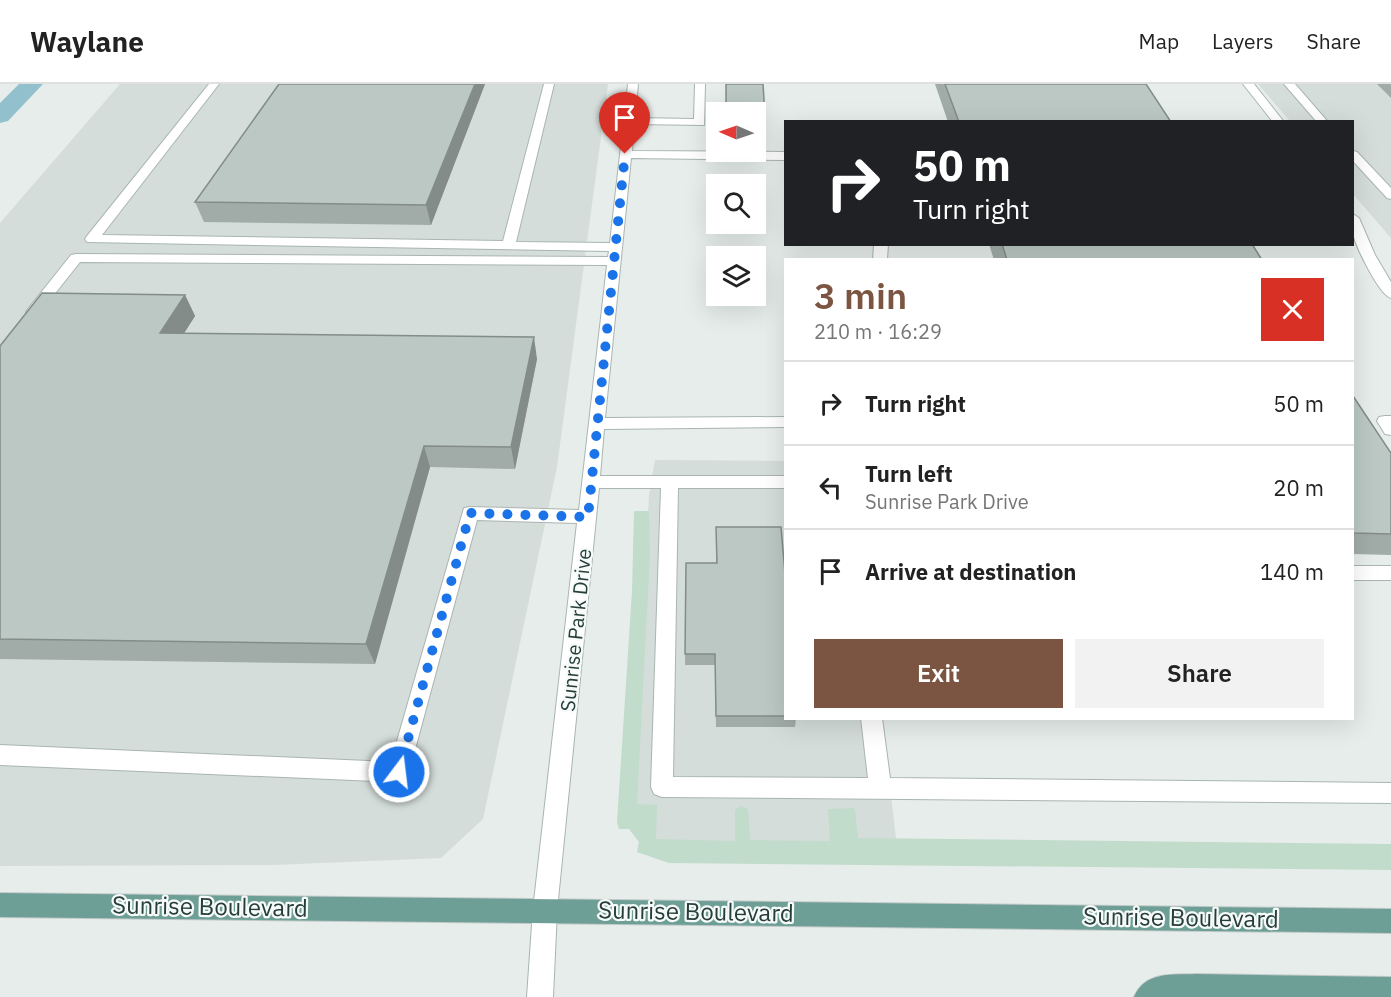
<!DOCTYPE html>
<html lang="en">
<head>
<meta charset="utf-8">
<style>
	body { margin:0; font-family:"IBM Plex Sans",sans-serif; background:#f2f2f2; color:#222; height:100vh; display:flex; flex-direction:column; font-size:22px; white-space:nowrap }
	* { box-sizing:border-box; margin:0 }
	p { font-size:20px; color:#767676 }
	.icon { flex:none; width:33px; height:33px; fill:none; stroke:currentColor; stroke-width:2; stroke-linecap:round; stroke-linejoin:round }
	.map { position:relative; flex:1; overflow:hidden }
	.details { position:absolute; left:784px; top:174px; width:570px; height:462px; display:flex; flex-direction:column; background:#fff; border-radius:0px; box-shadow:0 6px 24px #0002 }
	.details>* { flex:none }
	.banner { position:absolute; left:784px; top:36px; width:570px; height:126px; border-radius:0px; box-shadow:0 6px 24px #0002; background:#202124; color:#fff; overflow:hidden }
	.needle { width:39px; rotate:272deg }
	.tools { position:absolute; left:706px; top:18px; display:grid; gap:12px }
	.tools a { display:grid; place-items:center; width:60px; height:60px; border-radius:0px; background:#fff; box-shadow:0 6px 24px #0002; font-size:30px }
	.pin { position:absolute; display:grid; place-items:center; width:51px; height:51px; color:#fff; margin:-62px -26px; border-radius:50% 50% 50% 0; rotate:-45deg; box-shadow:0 0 6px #0007 }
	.pin .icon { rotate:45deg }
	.me { position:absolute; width:66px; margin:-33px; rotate:15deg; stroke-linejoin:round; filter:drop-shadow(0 0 4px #0008) }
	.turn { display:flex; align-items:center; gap:21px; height:126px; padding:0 30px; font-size:27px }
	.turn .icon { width:78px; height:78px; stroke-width:2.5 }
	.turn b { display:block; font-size:42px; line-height:51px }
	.round { display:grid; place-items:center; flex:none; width:63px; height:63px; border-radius:0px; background:#f2f2f2 }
	.head { display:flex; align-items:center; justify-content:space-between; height:102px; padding:0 30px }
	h1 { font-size:36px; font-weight:600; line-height:45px; color:#7b5542 }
	.primary-button { display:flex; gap:12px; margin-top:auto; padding:12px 30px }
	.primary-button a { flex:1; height:69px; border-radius:0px; background:#7b5542; color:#fff; font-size:24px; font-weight:600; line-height:69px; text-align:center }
	.primary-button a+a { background:#f2f2f2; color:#222 }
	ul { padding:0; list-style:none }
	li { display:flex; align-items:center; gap:18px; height:84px; padding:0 30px; border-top:2px solid #e0e0e0 }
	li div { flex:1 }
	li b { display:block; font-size:22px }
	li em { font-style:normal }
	header { display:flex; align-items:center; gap:36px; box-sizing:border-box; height:84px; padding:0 30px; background:#fff; border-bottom:2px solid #e0e0e0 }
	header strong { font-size:28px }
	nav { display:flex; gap:33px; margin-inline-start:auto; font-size:21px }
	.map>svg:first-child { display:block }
</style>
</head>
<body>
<header>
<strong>Waylane</strong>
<nav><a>Map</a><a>Layers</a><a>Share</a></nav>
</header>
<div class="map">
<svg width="1391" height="913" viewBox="0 0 1391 913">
	<rect width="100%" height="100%" fill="#e6edeb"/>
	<g fill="#d4ddda">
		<path d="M 120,0 L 608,0 L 557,383 L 483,735 L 441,774 L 273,781 L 0,782 L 0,139 Z"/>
		<path d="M 1258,0 L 1391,0 L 1391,154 L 1353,110 L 1353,38 L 1290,37 Z"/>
		<path d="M 655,376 L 786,377 L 786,634 L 882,635 L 897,763 L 656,763 L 634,742 L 649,411 Z"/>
	</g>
	<path fill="#c1dcca" d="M 634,427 L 649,427 L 650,471 L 637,720 L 657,721 L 656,755 L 735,757 L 735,726 L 741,722 L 748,725 L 750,756 L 830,757 L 828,725 L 853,724 L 855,726 L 858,754 L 1391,760 L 1391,786 L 669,779 L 637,768 L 639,758 L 629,745 L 619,745 L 617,738 L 632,507 Z"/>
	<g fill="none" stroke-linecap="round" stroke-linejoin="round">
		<path fill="#93c0cd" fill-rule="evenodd" d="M 19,0 L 43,0 L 8,37 L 0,39 L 0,19 Z"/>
		<defs>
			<g id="minor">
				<path d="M 209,0 L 219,0 L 102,151 L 503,157 L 544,0 L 554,0 L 516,158 L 610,159 L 628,0 L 638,0 L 635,34 L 694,35 L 695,0 L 705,0 L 704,41 L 634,40 L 632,67 L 786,68 L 786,76 L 631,74 L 605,334 L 786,333 L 786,343 L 604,345 L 600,392 L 786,392 L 786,404 L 678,404 L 673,693 L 868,694 L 861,634 L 882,634 L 890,694 L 1391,699 L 1391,719 L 662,713 L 654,710 L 651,703 L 661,404 L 599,404 L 557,826 L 553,913 L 527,913 L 533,826 L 577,439 L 477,436 L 407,695 L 399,698 L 0,681 L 0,661 L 391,678 L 464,424 L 470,423 L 579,426 L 607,181 L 80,178 L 38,231 L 28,231 L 26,228 L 28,225 L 71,171 L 76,170 L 608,173 L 609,167 L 87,158 L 85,155 L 87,152 Z"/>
				<path d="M 1243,0 L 1254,0 L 1284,38 L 1273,38 Z"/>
				<path d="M 1284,0 L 1295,0 L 1328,38 L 1317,38 Z"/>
				<path d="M 1353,67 L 1357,68 L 1391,104 L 1391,115 L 1387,114 L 1353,77 Z"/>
				<path d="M 1353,130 L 1359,134 L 1375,171 L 1391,198 L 1391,214 C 1380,212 1355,162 1353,149 C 1352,143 1353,136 1353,130 Z"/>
				<path d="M 874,160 L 888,160 L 887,176 L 873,176 Z"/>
				<path d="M 1385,332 L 1391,332 L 1391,351 L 1385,350 L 1377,337 L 1379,333 Z"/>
				<rect x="1353" y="482" width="38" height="14"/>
			</g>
			<g id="major">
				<path d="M 0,809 L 1391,825 L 1391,849 L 0,833 Z"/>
				<path d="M 1196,890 L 1391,893 L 1391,913 L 1134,913 C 1145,887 1172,891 1196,890 Z"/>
			</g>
		</defs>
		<use href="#minor" stroke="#a9b5b2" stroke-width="2"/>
		<use href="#major" stroke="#c2c9c8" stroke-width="2"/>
		<use href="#minor" fill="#fff" fill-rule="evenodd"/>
		<use href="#major" fill="#6e9f96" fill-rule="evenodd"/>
	</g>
	<g fill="#a1aca9">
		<path d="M 279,0 L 485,0 L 431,141 L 204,138 L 195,118 Z"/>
		<path d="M 935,0 L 1146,0 L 1171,38 L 948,38 Z"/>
		<path d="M 1377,0 L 1391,0 L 1391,14 Z"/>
		<path d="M 756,28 L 765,32 L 764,48 L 756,48 Z"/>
		<path d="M 989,160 L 1252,160 L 1262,176 L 994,176 Z"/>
		<path d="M 185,211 L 195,232 L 184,249 L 537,275 L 515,385 L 430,383 L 375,580 L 0,575 L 0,262 Z"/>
		<path d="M 1353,312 L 1391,369 L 1391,471 L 1353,470 Z"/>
		<path d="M 716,443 L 786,501 L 786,634 L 796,634 L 795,643 L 716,643 L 715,581 L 685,581 L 686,479 L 716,479 Z"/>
	</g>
	<g fill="#838c89">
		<path d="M 475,0 L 485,0 L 431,141 L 426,121 Z"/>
		<path d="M 185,211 L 195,232 L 171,270 L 160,249 Z"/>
		<path d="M 534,253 L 537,275 L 515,385 L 511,363 Z"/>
		<path d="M 424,362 L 430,383 L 375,580 L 366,560 Z"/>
	</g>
	<g fill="#bbc8c4" stroke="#838c89" stroke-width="1.5">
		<path d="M 279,0 L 475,0 L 426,121 L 195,118 Z"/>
		<path d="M 726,0 L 763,0 L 765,32 L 756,32 L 756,28 L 726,28 Z"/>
		<path d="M 945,0 L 1146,0 L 1171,38 L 959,38 Z"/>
		<path d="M 1002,160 L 1252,160 L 1262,176 L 1007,176 Z"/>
		<path d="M 42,209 L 185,211 L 160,249 L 534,253 L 511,363 L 424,362 L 366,560 L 0,555 L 0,262 Z"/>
		<path d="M 1353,312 L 1391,369 L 1391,450 L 1353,449 Z"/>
		<path d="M 716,443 L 781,443 L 786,501 L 786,632 L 716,632 L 715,570 L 685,570 L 686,479 L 717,479 Z"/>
	</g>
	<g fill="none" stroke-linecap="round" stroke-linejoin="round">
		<path stroke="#1a73e8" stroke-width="10" stroke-dasharray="0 18" d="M 399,688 L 470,429 L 588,433 L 625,70"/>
	</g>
	<g text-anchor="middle" stroke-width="4.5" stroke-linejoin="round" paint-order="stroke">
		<g font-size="20" fill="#263e3a" stroke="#f6faf8">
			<text transform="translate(576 546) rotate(-84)" y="7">Sunrise Park Drive</text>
		</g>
		<g font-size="24" fill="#263e3a" stroke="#f6faf8">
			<text transform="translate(210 823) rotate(1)" y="8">Sunrise Boulevard</text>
			<text transform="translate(696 828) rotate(1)" y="8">Sunrise Boulevard</text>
			<text transform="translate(1181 834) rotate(1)" y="8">Sunrise Boulevard</text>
		</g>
	</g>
</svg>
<div class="tools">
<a><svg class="needle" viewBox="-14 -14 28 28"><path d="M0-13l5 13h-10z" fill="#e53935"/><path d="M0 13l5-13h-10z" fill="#767676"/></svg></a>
<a><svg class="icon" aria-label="search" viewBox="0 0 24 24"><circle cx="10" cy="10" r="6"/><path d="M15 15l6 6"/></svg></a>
<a><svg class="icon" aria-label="layers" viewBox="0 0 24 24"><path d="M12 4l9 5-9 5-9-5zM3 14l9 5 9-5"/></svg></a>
</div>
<div class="pin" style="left:625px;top:70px;background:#d93025"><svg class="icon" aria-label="arrive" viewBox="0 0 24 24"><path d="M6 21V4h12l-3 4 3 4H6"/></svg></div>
<svg class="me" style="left:399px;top:688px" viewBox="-20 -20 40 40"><circle r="17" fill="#1a73e8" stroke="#fff" stroke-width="3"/><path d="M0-11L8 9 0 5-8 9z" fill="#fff"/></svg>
<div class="banner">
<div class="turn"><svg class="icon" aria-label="right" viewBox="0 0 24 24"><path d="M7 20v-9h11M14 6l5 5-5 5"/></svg><div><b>50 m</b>Turn right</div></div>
</div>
<section class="details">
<div class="head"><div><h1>3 min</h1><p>210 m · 16:29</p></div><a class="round" style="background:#d93025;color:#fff"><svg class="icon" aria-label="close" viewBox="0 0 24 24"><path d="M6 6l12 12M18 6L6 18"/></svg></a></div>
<ul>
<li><svg class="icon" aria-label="right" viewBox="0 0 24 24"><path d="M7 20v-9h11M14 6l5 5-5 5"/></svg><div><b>Turn right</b></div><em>50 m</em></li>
<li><svg class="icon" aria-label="left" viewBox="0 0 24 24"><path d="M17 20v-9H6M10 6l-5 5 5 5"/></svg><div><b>Turn left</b><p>Sunrise Park Drive</p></div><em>20 m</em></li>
<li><svg class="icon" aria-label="arrive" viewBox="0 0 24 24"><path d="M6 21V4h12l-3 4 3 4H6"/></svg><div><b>Arrive at destination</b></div><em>140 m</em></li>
</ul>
<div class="primary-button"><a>Exit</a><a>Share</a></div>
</section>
</div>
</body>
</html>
